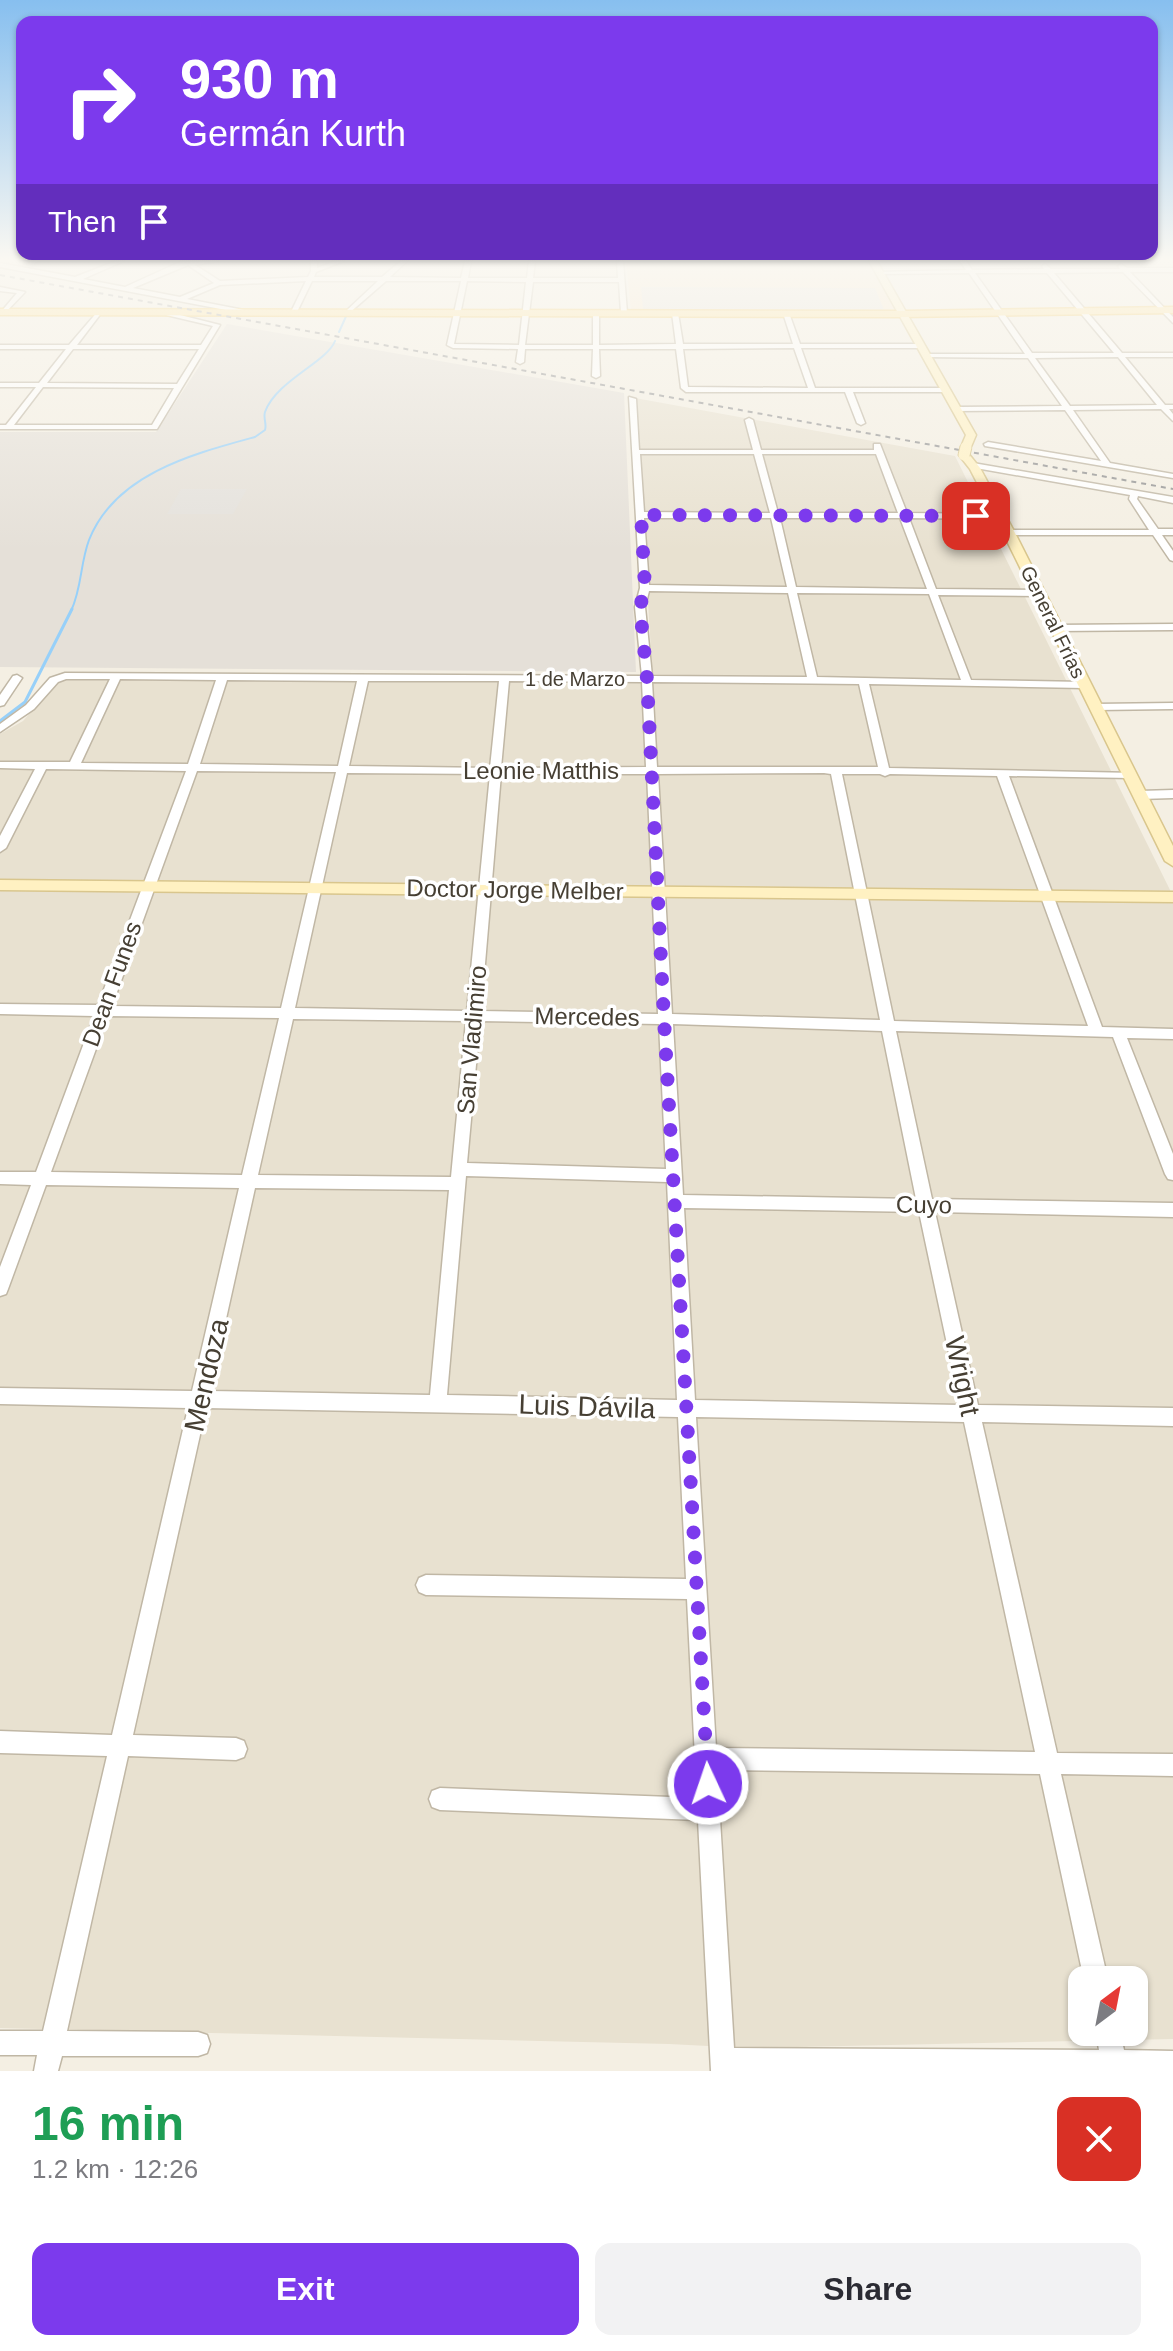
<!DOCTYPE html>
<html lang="en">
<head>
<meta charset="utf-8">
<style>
	body { margin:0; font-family:Helvetica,sans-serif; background:#f2f2f3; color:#2b2b33; height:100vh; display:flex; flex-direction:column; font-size:30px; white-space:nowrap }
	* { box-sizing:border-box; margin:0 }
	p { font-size:26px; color:#7c7c81 }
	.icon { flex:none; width:44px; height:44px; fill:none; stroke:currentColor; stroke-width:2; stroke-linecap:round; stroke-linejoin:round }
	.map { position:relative; height:2071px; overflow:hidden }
	.side { display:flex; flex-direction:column; background:#fff; flex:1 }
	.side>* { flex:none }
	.banner { position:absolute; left:16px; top:16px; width:1142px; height:244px; border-radius:16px; box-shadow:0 2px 6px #0004; background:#7c3aed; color:#fff; overflow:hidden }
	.needle { width:52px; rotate:32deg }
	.buttons { position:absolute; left:1068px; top:1966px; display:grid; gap:16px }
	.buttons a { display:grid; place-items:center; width:80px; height:80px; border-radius:16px; background:#fff; box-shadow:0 2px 6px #0004; font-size:40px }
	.pin { position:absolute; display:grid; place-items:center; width:68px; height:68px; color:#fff; margin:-34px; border-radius:16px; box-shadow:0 4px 12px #0006 }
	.me { position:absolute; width:88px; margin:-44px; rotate:357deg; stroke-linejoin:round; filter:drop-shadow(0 0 6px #0008) }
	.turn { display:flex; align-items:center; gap:28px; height:168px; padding:0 32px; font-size:36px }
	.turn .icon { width:104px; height:104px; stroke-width:2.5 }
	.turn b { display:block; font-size:56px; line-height:68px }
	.then { display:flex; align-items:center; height:76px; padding:0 32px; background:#0003; gap:16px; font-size:30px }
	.round { display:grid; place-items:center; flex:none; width:84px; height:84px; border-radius:16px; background:#f2f2f3 }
	.headline { display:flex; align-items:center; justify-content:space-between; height:136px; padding:0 32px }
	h1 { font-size:48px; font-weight:700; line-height:60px; color:#1e9e55 }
	.cta { display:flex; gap:16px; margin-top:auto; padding:16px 32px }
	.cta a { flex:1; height:92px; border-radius:16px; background:#7c3aed; color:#fff; font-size:32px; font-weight:700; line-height:92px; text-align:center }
	.cta a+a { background:#f2f2f3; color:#2b2b33 }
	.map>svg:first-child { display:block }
</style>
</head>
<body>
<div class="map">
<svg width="1173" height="2071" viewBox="0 0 1173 2071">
	<rect width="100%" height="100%" fill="#f4efe3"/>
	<path fill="#e8e1d0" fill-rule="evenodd" d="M 635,398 L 955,456 L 1173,896 L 1173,2039 L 747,2048 L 669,2044 L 0,2028 L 0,734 L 23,721 L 60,679 L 653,682 ZM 1082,1980 L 1134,1980 L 1134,2032 L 1082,2032 Z"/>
	<path fill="#f9e6cb" d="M 626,261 L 868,261 L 897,313 L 631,311 Z"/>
	<path fill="#e5e0d8" d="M 227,324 L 624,393 L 636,672 L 0,667 L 0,432 L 156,432 Z"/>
	<g fill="#e4e1dc">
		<path d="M 641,287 L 875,288 L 884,310 L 643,309 Z"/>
		<path d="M 181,489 L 247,489 L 233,514 L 167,514 Z"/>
	</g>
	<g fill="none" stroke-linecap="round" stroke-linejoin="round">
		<g stroke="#97d0f9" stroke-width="2">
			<path d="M 339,332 L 348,312"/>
			<path d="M 71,611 C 82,588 80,564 89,540 C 115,474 193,454 255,437 L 265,430 C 267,424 263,418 265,412 C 276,381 327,362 335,341"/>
		</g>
		<path stroke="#97d0f9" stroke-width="3" d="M 0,721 L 25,702 L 72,609"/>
		<defs>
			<g id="street">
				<path d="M 116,261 L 124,261 L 83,279 L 125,287 L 182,261 L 218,261 L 195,265 L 220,281 L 308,277 L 311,271 L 311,261 L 317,261 L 317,268 L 336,261 L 344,261 L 316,272 L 314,277 L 382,277 L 401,261 L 407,261 L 390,277 L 461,278 L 465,261 L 471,261 L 468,278 L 527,278 L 529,261 L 535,261 L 533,278 L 618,278 L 617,261 L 623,261 L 627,313 L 624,315 L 621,313 L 619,282 L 533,282 L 525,345 L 593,345 L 593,313 L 596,311 L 599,313 L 599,345 L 676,344 L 672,313 L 675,311 L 678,313 L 683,344 L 793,344 L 783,313 L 786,311 L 789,313 L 800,344 L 921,344 L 924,346 L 921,348 L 801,348 L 815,388 L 946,388 L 950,390 L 946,392 L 853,392 L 865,423 L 861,425 L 857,423 L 845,392 L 686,392 L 681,388 L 676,349 L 599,349 L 600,376 L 596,378 L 592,376 L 593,349 L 525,349 L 524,362 L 520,364 L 516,362 L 518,349 L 453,348 L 447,345 L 461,281 L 386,281 L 348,314 L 346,311 L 378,281 L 312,281 L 297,312 L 294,314 L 291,312 L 306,281 L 220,285 L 187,299 L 249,311 L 247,314 L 0,267 L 0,263 L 75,277 ZM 188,265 L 214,283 L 180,297 L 133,288 ZM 467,281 L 526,282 L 519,345 L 454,344 ZM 794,348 L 808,388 L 688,387 L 683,349 Z"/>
				<path d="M 960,261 L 966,261 L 972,270 L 1044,269 L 1042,266 L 1045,264 L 1051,269 L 1120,269 L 1118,266 L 1121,264 L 1127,268 L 1173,268 L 1173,272 L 1130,272 L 1173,317 L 1173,323 L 1123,272 L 1054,273 L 1122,353 L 1173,353 L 1173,357 L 1125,357 L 1165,405 L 1173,405 L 1173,409 L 1169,409 L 1173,414 L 1173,421 L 1161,409 L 1073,410 L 1110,463 L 1173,474 L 1173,478 L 985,446 L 984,444 L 988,442 L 1101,461 L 1065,410 L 954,411 L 953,409 L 957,407 L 1062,406 L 1028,358 L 925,357 L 927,354 L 1025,354 L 969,273 L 879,274 L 876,272 L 966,270 ZM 975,273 L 1047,273 L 1114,353 L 1032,353 ZM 1118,357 L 1157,405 L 1070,406 L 1035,358 Z"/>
				<path d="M 0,287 L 25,292 L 4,314 L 1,312 L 17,293 L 0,291 Z"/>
				<path d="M 99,310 L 102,312 L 77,345 L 201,345 L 213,326 L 162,314 L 164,311 L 220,325 L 157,429 L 0,429 L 0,425 L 6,425 L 36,387 L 0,387 L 0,383 L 39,383 L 66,349 L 0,349 L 0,345 L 69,345 ZM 73,349 L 199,349 L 177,384 L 47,383 ZM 43,387 L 174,388 L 152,425 L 14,425 Z"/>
				<path d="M 629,397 L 636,399 L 639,450 L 753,450 L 745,420 L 749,418 L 753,420 L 761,450 L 874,450 L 874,444 L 880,444 L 907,513 L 1003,514 L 1004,516 L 1000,519 L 909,518 L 936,589 L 1038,590 L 1043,593 L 1038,596 L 938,595 L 971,680 L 1084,682 L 1089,685 L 1084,688 L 869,684 L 889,768 L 1135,773 L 1135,777 L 1131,778 L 1009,776 L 1102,1027 L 1173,1029 L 1173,1039 L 1127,1038 L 1173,1154 L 1173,1180 L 1168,1179 L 1165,1174 L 1113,1037 L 896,1031 L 932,1199 L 1173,1203 L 1173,1217 L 935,1212 L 978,1405 L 1173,1408 L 1173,1426 L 982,1422 L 1057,1753 L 1173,1754 L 1173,1776 L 1061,1774 L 1108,1980 L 1084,1980 L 1040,1774 L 717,1770 L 734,2048 L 1099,2050 L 1096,2032 L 1120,2032 L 1124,2050 L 1173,2051 L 1173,2071 L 711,2071 L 698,1820 L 440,1810 L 432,1807 L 429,1799 L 432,1791 L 440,1788 L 697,1798 L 687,1599 L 426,1595 L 419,1592 L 416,1585 L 419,1578 L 426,1575 L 686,1579 L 678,1417 L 206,1408 L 133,1735 L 236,1738 L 244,1741 L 247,1749 L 244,1757 L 236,1760 L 128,1756 L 67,2031 L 198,2032 L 207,2035 L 210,2044 L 207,2053 L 198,2056 L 62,2056 L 58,2071 L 34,2071 L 37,2055 L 0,2055 L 0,2031 L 43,2031 L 107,1756 L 0,1753 L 0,1731 L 112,1735 L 188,1408 L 0,1404 L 0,1388 L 192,1391 L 239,1188 L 46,1185 L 8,1289 L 6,1294 L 0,1296 L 0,1267 L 31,1185 L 0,1184 L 0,1172 L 36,1172 L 94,1016 L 0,1014 L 0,1004 L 98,1005 L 186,771 L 46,769 L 6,848 L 0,852 L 0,836 L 35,769 L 0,768 L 0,762 L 70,762 L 110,679 L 66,679 L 58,682 L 34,709 L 0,732 L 0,724 L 26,705 L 50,678 L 65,673 L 642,676 L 635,607 L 640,588 ZM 640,454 L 754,454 L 770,513 L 644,512 ZM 762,454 L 876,454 L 898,513 L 778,513 ZM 644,518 L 771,518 L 787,587 L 649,585 ZM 780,518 L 900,518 L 927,589 L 796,587 ZM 649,591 L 788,593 L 807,677 L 652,676 L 645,607 ZM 797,593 L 929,594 L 961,680 L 817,677 ZM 120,679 L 216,680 L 188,764 L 81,763 ZM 227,680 L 357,681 L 338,766 L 200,764 ZM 368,681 L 499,681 L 490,768 L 349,766 ZM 509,681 L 642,682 L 646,767 L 501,768 ZM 652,682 L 859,684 L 878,767 L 657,767 ZM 197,771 L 336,772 L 281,1008 L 112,1006 ZM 347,773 L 490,774 L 467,1011 L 295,1008 ZM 824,773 L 831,774 L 880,1020 L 672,1014 L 658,774 ZM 501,774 L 647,774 L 658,1014 L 481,1011 ZM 842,774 L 880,774 L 885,776 L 890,774 L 997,776 L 1088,1026 L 894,1021 ZM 108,1016 L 279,1018 L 242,1175 L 51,1172 ZM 293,1019 L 466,1021 L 451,1177 L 258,1175 ZM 480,1021 L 659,1024 L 666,1169 L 467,1163 ZM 673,1024 L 882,1031 L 916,1199 L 683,1195 ZM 466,1176 L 667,1182 L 677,1400 L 447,1395 ZM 255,1188 L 449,1190 L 430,1395 L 210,1391 ZM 684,1208 L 919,1212 L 960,1405 L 695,1400 ZM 696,1417 L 964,1422 L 1035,1752 L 716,1748 Z"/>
				<path d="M 973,463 L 1173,497 L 1173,503 L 1138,496 L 1137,499 L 1158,529 L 1173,529 L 1173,535 L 1162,535 L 1173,551 L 1173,561 L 1170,560 L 1153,535 L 1006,535 L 1005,533 L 1009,530 L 1149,530 L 1129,499 L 1130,495 L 970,467 L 969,465 Z"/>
				<path d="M 1173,624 L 1173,630 L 1056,631 L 1051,628 L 1056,625 Z"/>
				<path d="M 17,675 L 22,678 L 4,705 L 0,706 L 0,695 L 13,676 Z"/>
				<path d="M 1173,703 L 1173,709 L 1096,710 L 1091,707 L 1096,704 Z"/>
				<path d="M 1173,790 L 1173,798 L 1140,799 L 1134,795 L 1140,791 Z"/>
			</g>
			<g id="secondary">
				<path d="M 869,261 L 877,261 L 976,435 L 970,449 L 961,447 L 966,435 Z"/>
				<path d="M 960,453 L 968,453 L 980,468 L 1015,533 L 1173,846 L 1173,866 L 1165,861 L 1003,533 L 970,469 L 959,455 Z"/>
				<path d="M 0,880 L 1173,892 L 1173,902 L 0,890 Z"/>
			</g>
			<path id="primary" d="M 1173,307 L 1173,313 L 904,317 L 0,315 L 0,309 L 904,311 Z"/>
		</defs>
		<use href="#street" stroke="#c0b7a5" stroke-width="3"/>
		<use href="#secondary" stroke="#d9c68d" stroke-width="3"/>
		<use href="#primary" stroke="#f2c453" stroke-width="3"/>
		<use href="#street" fill="#fff" fill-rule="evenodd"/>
		<use href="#secondary" fill="#fff1c2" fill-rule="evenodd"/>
		<use href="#primary" fill="#ffe191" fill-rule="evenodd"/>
		<path stroke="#949494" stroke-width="2" stroke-dasharray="5 5" stroke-linecap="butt" d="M 0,275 L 1173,489"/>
		<defs>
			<path id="secondary-bridge" d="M 964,455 L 966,447"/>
		</defs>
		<use href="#secondary-bridge" stroke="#d9c68d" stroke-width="13" stroke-linecap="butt"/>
		<use href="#secondary-bridge" stroke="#fff1c2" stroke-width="11"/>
	</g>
	<linearGradient id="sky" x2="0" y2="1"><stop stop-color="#87bfef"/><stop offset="0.47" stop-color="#faf8f2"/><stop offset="1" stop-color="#faf8f2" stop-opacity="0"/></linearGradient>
	<rect width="1173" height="551" fill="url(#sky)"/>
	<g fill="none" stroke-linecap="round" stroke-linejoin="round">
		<path stroke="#7c3aed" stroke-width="14" stroke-dasharray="0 25.2" d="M 708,1784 L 664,1019 L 647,679 L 640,607 L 645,588 L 641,515 L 976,516"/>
	</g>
	<g text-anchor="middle" stroke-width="7" stroke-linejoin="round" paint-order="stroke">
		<g font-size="20" fill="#463f33" stroke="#fff">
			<text transform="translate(1053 622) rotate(64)" y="7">General Frías</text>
			<text x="575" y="686">1 de Marzo</text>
		</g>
		<g font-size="24" fill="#463f33" stroke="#fff">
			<text x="541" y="779">Leonie Matthis</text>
			<text transform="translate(515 890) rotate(1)" y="8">Doctor Jorge Melber</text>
			<text transform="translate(112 984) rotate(-70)" y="8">Dean Funes</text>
			<text transform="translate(587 1017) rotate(1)" y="8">Mercedes</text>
			<text transform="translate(472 1040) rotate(-85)" y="8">San Vladimiro</text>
			<text transform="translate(924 1205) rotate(1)" y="8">Cuyo</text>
		</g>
		<g font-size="28" fill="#463f33" stroke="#fff">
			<text transform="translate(206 1375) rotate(-77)" y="10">Mendoza</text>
			<text transform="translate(963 1376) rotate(78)" y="10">Wright</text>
			<text transform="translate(587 1406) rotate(2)" y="10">Luis Dávila</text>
		</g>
	</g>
</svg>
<div class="buttons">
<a><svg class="needle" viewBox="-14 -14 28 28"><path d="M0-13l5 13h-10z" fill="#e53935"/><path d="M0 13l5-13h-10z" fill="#7c7c81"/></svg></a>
</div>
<div class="pin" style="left:976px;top:516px;background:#d93025"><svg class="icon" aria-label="arrive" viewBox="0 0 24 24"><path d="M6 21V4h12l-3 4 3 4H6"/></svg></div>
<svg class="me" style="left:708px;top:1784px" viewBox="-20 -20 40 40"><circle r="17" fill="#7c3aed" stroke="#fff" stroke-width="3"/><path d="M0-11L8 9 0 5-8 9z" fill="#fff"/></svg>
<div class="banner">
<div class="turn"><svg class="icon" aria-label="right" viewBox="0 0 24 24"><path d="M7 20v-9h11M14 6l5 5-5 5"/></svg><div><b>930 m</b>Germán Kurth</div></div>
<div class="then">Then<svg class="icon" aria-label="arrive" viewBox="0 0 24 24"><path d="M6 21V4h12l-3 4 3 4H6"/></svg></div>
</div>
</div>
<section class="side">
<div class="headline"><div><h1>16 min</h1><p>1.2 km · 12:26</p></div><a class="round" style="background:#d93025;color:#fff"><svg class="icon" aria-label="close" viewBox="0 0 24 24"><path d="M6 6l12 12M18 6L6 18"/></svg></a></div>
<div class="cta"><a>Exit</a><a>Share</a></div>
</section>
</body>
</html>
